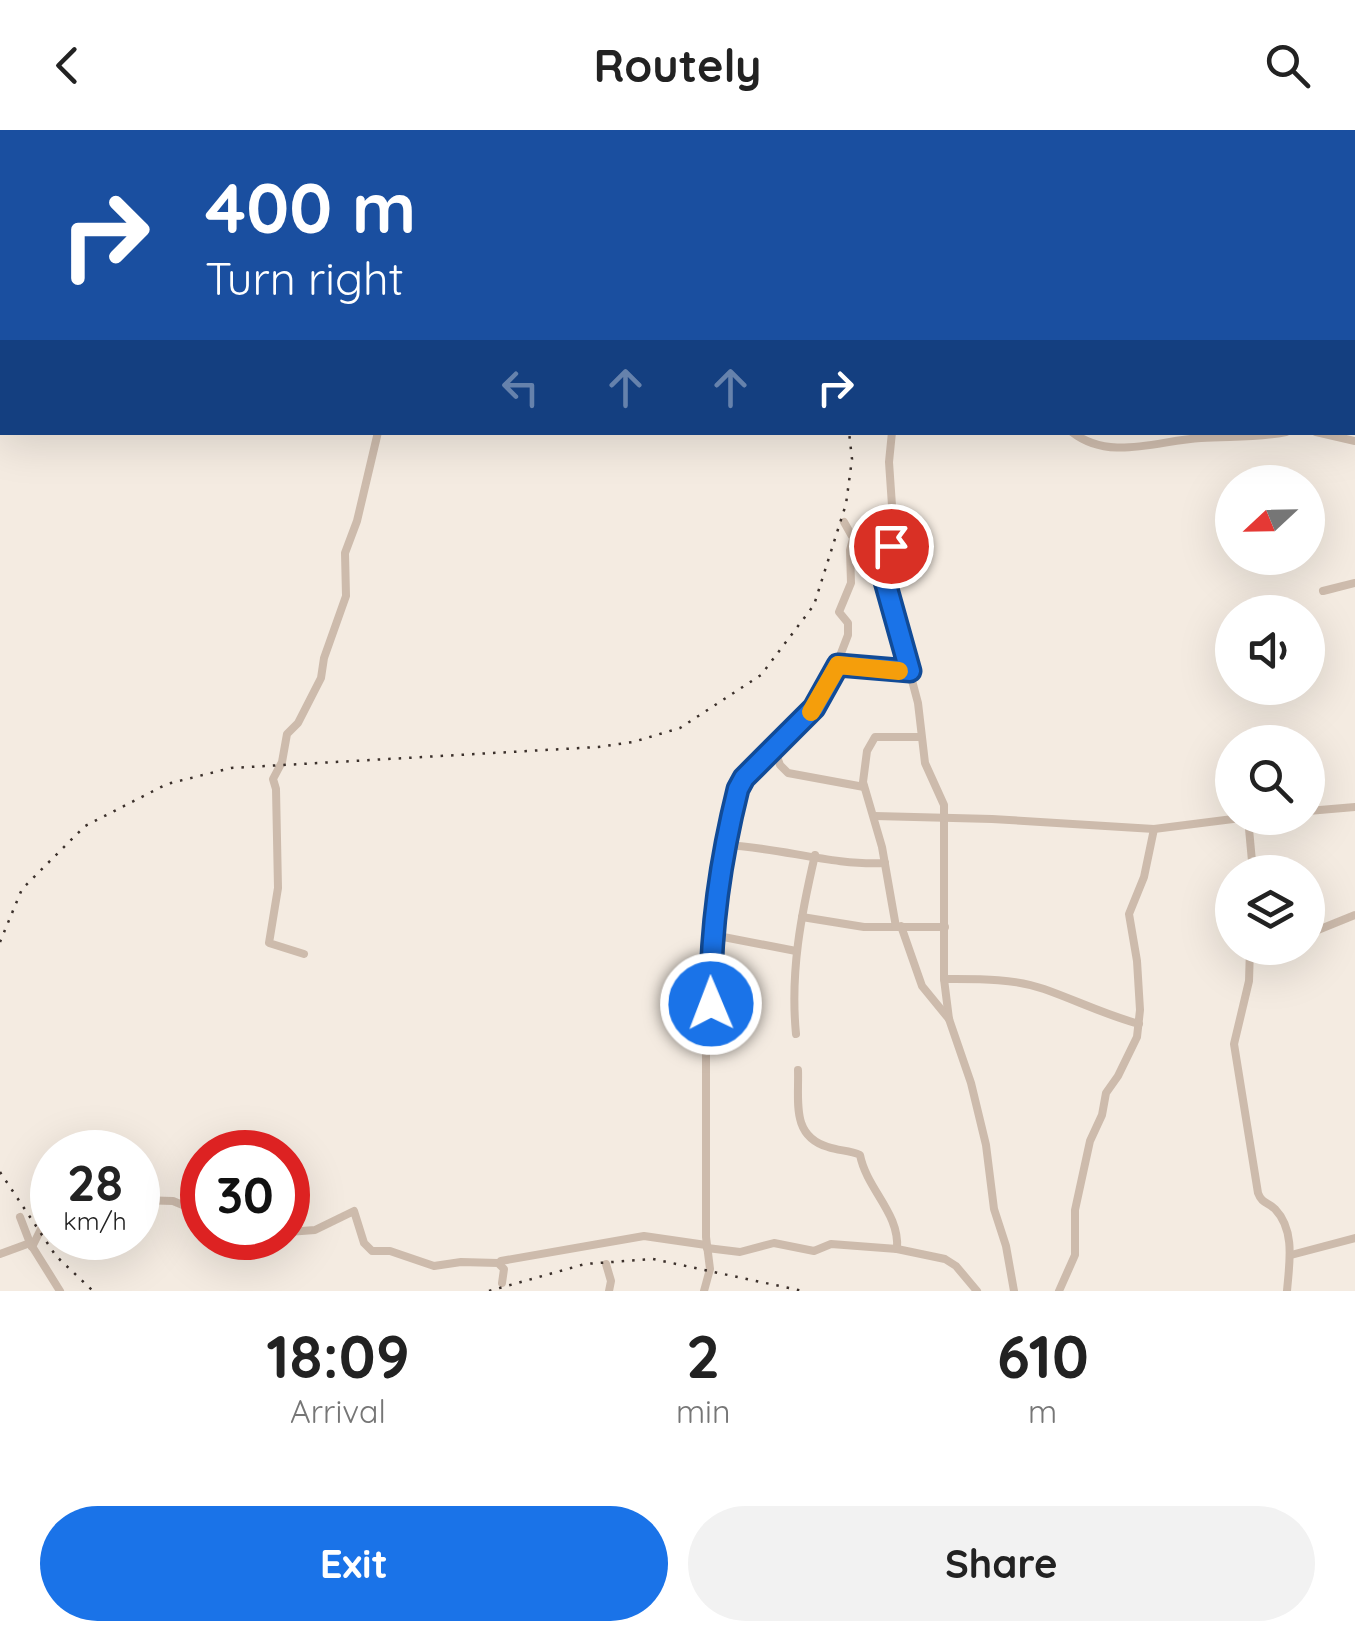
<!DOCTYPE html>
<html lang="en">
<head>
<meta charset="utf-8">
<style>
	body { margin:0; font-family:Quicksand,sans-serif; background:#f2f2f2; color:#222; height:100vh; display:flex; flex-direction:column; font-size:38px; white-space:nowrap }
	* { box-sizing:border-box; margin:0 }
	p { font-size:32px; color:#767676 }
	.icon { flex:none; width:55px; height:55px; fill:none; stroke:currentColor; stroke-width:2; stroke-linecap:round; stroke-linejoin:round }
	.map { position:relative; height:1161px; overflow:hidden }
	.drawer { display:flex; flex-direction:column; background:#fff; flex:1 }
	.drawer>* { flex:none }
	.top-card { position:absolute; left:0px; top:0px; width:1355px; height:305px; box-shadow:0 10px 40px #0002; background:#1a4fa0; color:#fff; overflow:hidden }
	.needle { width:65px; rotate:248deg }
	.buttons { position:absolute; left:1215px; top:335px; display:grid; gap:20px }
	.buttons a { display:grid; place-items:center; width:110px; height:110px; border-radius:50%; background:#fff; box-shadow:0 10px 40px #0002; font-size:50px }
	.speed { position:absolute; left:30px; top:1000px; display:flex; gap:20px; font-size:50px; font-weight:700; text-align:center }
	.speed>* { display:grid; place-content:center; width:130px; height:130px; border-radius:50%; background:#fff; box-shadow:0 10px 40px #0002; line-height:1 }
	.speed small { font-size:25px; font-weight:400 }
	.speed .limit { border:15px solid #d22; background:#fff; color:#111 }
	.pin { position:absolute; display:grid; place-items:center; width:85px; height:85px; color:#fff; margin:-42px; border:5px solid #fff; border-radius:50%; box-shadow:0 2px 10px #0007 }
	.me { position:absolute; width:110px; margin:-55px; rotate:359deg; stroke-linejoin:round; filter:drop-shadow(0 0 8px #0008) }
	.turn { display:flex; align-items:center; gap:35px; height:210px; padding:0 40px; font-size:45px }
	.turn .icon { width:130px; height:130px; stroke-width:2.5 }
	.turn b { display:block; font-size:70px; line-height:85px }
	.lanes { display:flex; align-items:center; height:95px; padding:0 40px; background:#0003; justify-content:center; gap:50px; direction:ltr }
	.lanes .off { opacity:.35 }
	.eta { display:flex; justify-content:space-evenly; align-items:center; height:170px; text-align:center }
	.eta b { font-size:60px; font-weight:800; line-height:70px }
	.button { display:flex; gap:20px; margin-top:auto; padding:20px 40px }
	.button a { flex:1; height:115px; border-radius:60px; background:#1a73e8; color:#fff; font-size:40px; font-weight:800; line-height:115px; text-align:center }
	.button a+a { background:#f2f2f2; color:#222 }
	header { display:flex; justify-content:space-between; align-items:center; height:130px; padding:0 40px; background:#fff; font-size:45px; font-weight:800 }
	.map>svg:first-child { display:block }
</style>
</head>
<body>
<header><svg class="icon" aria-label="back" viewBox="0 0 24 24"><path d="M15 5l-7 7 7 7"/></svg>Routely<svg class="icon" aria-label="search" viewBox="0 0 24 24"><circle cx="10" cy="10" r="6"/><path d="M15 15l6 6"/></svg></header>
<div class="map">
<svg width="1355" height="1161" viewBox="0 0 1355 1161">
	<rect width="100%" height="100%" fill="#f4ebe1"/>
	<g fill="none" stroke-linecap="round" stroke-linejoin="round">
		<g stroke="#cdbbac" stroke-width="8">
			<path d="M 682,0 L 685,2"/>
			<path d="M 1261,0 L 1263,2"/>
			<path d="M 562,2 L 565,0"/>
			<path d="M 1352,155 L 1355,159"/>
			<path d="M 1072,302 C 1110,332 1159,310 1201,308 C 1230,306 1257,308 1286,302"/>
			<path d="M 1316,302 L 1355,311"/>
			<path d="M 844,392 L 857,415 L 886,453 L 918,573 L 925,633 L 944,675 L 944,849 L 949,889 L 971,953 L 986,1015 L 994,1079 L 1006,1116 L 1014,1161"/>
			<path d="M 884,448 L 893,390 L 889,332 L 892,302"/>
			<path d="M 1323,461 L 1355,453"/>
			<path d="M 838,535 L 909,541"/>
			<path d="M 774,618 L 780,635 L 788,643 L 864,657"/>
			<path d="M 1308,681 L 1355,677"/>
			<path d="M 875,686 L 992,689 L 1154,699 L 1241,688"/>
			<path d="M 1248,688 L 1253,742"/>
			<path d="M 724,715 C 778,717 833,736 885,733"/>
			<path d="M 802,787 L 864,797 L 945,797"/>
			<path d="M 901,796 L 922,856 L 949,889"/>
			<path d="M 896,797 L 882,717 L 863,652 L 867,621 L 875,607 L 921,607"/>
			<path d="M 1308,804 L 1355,785"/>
			<path d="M 713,805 L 796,821"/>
			<path d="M 1250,818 L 1249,851 L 1234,914 L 1258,1063 C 1262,1074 1268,1072 1275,1079 C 1296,1101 1289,1135 1287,1161"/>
			<path d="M 304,824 L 269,813 L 278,758 L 276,659 L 273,649 L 282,632 L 287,604 L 298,593 L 321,548 L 324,528 L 346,466 L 345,423 L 357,391 L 378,302"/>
			<path d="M 944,849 C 977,849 1012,848 1044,859 C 1078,871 1103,884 1139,894"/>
			<path d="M 711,874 L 711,819 L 718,745 L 738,659 L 748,641 L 807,586 L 828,557 L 848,505 L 848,493 L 839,482 L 851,453 L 850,420 L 853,409"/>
			<path d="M 796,904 C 790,842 801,785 815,725"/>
			<path d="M 798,940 C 799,972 791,1006 828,1017 C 839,1021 850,1020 860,1025 C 867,1060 900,1083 897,1119"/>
			<path d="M 138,1070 L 173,1071 L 202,1083"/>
			<path d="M 20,1087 L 30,1113 L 60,1161"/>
			<path d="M 288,1102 L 315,1100 L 354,1081 L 364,1113 L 372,1121 L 390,1121 L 434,1136 L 461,1132 L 498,1133 L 504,1139 L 502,1153"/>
			<path d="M 32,1117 L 42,1097 L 52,1094"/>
			<path d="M 707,1118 L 740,1122 L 774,1113 L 814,1121 L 831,1114 L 897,1119 L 945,1129 L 956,1136 L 977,1161"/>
			<path d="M 0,1124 L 30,1113"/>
			<path d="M 1291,1125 L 1355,1108"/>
			<path d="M 501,1131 L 644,1106 L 706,1115"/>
			<path d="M 606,1134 L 611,1151 L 609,1161"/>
			<path d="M 704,1161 L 710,1139 L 706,1107 L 706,913 L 713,887"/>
			<path d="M 1059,1161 L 1075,1125 L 1075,1080 L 1090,1011 L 1102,985 L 1106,963 L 1118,946 L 1137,907 L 1140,880 L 1137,831 L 1129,784 L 1144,747 L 1154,699"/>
		</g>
		<g stroke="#3b302b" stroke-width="2.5" stroke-dasharray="2.5 8" stroke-linecap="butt">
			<path d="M 651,0 L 653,2"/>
			<path d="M 0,812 L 22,759 L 85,696 L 167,654 L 231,638 L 598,617 L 633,612 L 680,598 L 761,545 L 814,475 L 846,374 L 852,329 L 849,302"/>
			<path d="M 0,1042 L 56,1126 L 93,1161"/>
			<path d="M 489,1161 L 585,1134 L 653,1129 L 803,1161"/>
		</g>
	</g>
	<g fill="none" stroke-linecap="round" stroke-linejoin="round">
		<defs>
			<path id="route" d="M 711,874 C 710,800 720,731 738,659 L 744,648 L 814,578 L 838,535 L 910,541 L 884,448 L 891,416"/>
		</defs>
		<use href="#route" stroke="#114b97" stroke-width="25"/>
		<use href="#route" stroke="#1a73e8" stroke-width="18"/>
		<path stroke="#f59e0b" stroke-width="18" d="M 811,582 L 838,535 L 899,541"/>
	</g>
</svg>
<div class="buttons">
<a><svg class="needle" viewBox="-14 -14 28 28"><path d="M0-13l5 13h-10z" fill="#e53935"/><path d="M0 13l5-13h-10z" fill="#767676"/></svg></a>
<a><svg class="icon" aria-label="sound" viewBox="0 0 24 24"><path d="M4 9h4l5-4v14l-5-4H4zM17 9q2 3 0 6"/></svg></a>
<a><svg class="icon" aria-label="search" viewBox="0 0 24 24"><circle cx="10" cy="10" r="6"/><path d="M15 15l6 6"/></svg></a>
<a><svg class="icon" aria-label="layers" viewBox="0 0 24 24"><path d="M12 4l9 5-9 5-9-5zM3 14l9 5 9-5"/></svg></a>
</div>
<div class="speed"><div>28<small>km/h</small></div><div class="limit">30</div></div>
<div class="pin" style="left:891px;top:416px;background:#d93025"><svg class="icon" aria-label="arrive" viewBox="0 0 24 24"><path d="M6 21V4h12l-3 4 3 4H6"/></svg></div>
<svg class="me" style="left:711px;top:874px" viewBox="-20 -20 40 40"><circle r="17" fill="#1a73e8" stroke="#fff" stroke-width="3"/><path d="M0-11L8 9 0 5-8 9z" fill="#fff"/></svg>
<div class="top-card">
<div class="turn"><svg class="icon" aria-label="right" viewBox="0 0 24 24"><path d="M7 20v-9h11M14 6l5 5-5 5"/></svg><div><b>400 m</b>Turn right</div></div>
<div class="lanes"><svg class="icon off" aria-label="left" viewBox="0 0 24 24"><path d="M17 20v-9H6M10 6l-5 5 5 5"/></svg><svg class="icon off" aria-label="ahead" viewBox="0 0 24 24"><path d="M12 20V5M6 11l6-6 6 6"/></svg><svg class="icon off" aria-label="ahead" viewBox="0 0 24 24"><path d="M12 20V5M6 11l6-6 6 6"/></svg><svg class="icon" aria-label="right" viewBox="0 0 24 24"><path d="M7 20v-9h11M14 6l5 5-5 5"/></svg></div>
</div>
</div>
<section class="drawer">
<div class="eta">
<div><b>18:09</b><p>Arrival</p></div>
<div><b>2</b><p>min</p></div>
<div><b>610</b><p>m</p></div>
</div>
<div class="button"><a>Exit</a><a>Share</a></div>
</section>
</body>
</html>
